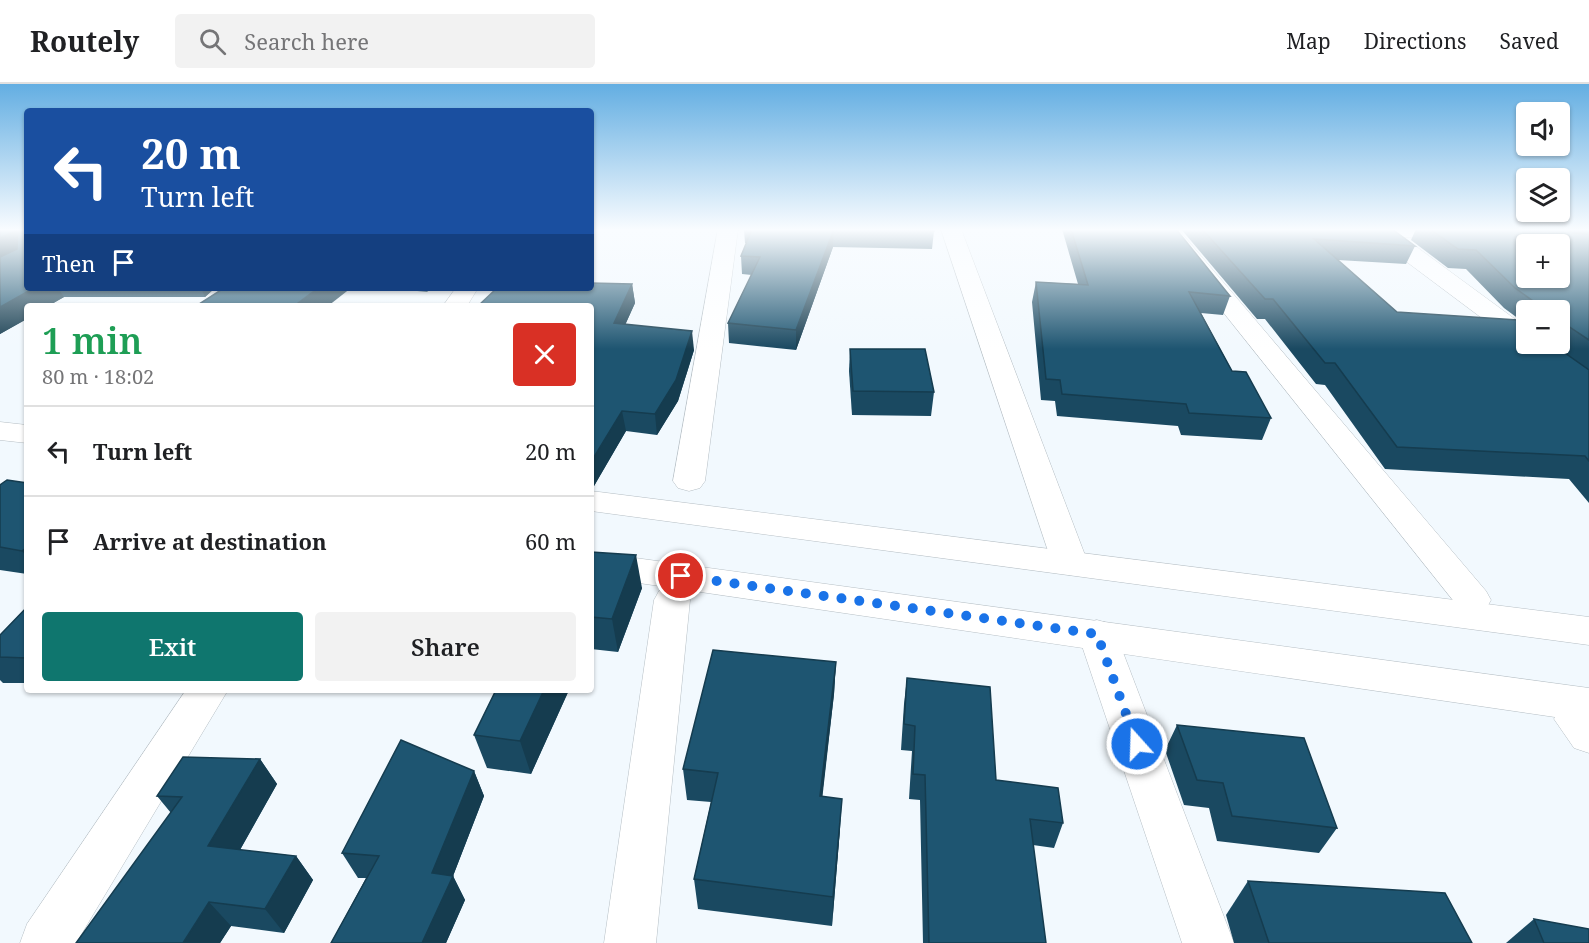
<!DOCTYPE html>
<html lang="en">
<head>
<meta charset="utf-8">
<style>
	body { margin:0; font-family:"Noto Serif",serif; background:#f2f2f2; color:#202124; height:100vh; display:flex; flex-direction:column; font-size:22px; white-space:nowrap }
	* { box-sizing:border-box; margin:0 }
	p { font-size:20px; color:#757577 }
	.icon { flex:none; width:33px; height:33px; fill:none; stroke:currentColor; stroke-width:2; stroke-linecap:round; stroke-linejoin:round }
	.map { position:relative; flex:1; overflow:hidden }
	.panel { position:absolute; left:24px; top:219px; width:570px; height:390px; display:flex; flex-direction:column; background:#fff; border-radius:6px; box-shadow:0 2px 4px #0004 }
	.panel>* { flex:none }
	.hud { position:absolute; left:24px; top:24px; width:570px; height:183px; border-radius:6px; box-shadow:0 2px 4px #0004; background:#1a4fa0; color:#fff; overflow:hidden }
	.tools { position:absolute; left:1516px; top:18px; display:grid; gap:12px }
	.tools a { display:grid; place-items:center; width:54px; height:54px; border-radius:6px; background:#fff; box-shadow:0 2px 4px #0004; font-size:30px }
	.pin { position:absolute; display:grid; place-items:center; width:51px; height:51px; color:#fff; margin:-26px; border:3px solid #fff; border-radius:50%; box-shadow:0 2px 6px #0007 }
	.me { position:absolute; width:66px; margin:-33px; rotate:340deg; stroke-linejoin:round; filter:drop-shadow(0 0 4px #0008) }
	.turn { display:flex; align-items:center; gap:21px; height:126px; padding:0 18px; font-size:27px }
	.turn .icon { width:78px; height:78px; stroke-width:2.5 }
	.turn b { display:block; font-size:42px; line-height:51px }
	.then { display:flex; align-items:center; height:57px; padding:0 18px; background:#0003; gap:12px; font-size:22px }
	.round { display:grid; place-items:center; flex:none; width:63px; height:63px; border-radius:6px; background:#f2f2f2 }
	.headline { display:flex; align-items:center; justify-content:space-between; height:102px; padding:0 18px }
	h1 { font-size:36px; font-weight:600; line-height:45px; color:#1e9e55 }
	.action { display:flex; gap:12px; margin-top:auto; padding:12px 18px }
	.action a { flex:1; height:69px; border-radius:6px; background:#0f766e; color:#fff; font-size:24px; font-weight:600; line-height:69px; text-align:center }
	.action a+a { background:#f2f2f2; color:#202124 }
	ul { padding:0; list-style:none }
	li { display:flex; align-items:center; gap:18px; height:90px; padding:0 18px; border-top:2px solid #e0e0e0 }
	li div { flex:1 }
	li b { display:block; font-size:22px }
	li em { font-style:normal }
	header { display:flex; align-items:center; gap:36px; box-sizing:border-box; height:84px; padding:0 30px; background:#fff; border-bottom:2px solid #e0e0e0 }
	header strong { font-size:28px }
	nav { display:flex; gap:33px; margin-inline-start:auto; font-size:21px }
	.search { width:420px; height:54px; background:#f2f2f2; display:flex; align-items:center; gap:15px; box-sizing:border-box; padding:0 21px; border-radius:6px; color:#757577; font-size:22px }
	.map>svg:first-child { display:block }
</style>
</head>
<body>
<header>
<strong>Routely</strong>
<div class="search"><svg class="icon" aria-label="search" viewBox="0 0 24 24"><circle cx="10" cy="10" r="6"/><path d="M15 15l6 6"/></svg>Search here</div>
<nav><a>Map</a><a>Directions</a><a>Saved</a></nav>
</header>
<div class="map">
<svg width="1589" height="859" viewBox="0 0 1589 859">
	<rect width="100%" height="100%" fill="#f2f9fe"/>
	<g fill="none" stroke-linecap="round" stroke-linejoin="round">
		<defs>
			<g id="street">
				<path d="M 718,145 L 738,145 L 705,397 L 700,404 L 689,407 L 678,404 L 673,397 Z"/>
				<path d="M 941,145 L 961,145 L 1088,479 L 1082,488 L 1070,491 L 1058,488 L 1052,479 Z"/>
				<path d="M 1157,145 L 1178,145 L 1486,507 L 1491,516 L 1486,525 L 1473,529 L 1460,525 Z"/>
				<path d="M 1363,145 L 1466,147 L 1469,151 L 1466,155 L 1459,157 L 1403,153 L 1527,244 L 1527,260 L 1537,260 L 1527,264 L 1518,261 Z"/>
				<path d="M 456,204 L 478,204 L 467,222 L 443,222 Z"/>
				<path d="M 672,503 L 685,507 L 690,516 L 656,859 L 604,859 L 654,516 L 659,507 Z"/>
				<path d="M 1097,536 L 1111,540 L 1116,550 L 1234,859 L 1182,859 L 1078,550 L 1083,540 Z"/>
				<path d="M 186,606 L 228,606 L 76,859 L 20,859 L 27,840 Z"/>
				<path d="M 1575,618 L 1589,622 L 1589,669 L 1574,664 L 1554,635 L 1560,623 Z"/>
			</g>
			<g id="secondary">
				<path d="M 0,338 L 27,341 L 27,359 L 0,356 Z"/>
				<path d="M 591,407 L 1589,533 L 1589,561 L 591,427 Z"/>
				<path d="M 591,468 L 1589,604 L 1589,638 L 591,492 Z"/>
			</g>
		</defs>
		<use href="#street" stroke="#b5bec4" stroke-width="1"/>
		<use href="#secondary" stroke="#b5bec4" stroke-width="1"/>
		<use href="#street" fill="#fff" fill-rule="evenodd"/>
		<use href="#secondary" fill="#fff" fill-rule="evenodd"/>
	</g>
	<g fill="#1a4961">
		<path d="M 0,145 L 27,145 L 27,204 L 215,204 L 205,213 L 64,213 L 0,250 Z"/>
		<path d="M 744,145 L 933,145 L 934,147 L 932,165 L 833,163 L 796,266 L 729,259 L 728,239 L 752,191 L 742,190 L 741,172 L 747,159 L 745,159 Z"/>
		<path d="M 1062,145 L 1176,145 L 1230,212 L 1223,231 L 1201,229 L 1232,287 L 1271,334 L 1262,356 L 1181,351 L 1178,342 L 1057,332 L 1055,317 L 1041,316 L 1032,218 L 1036,198 L 1078,200 Z"/>
		<path d="M 1181,145 L 1392,145 L 1415,162 L 1406,180 L 1338,176 L 1397,228 L 1527,260 L 1560,260 L 1560,226 L 1527,226 L 1527,241 L 1504,224 L 1466,185 L 1448,184 L 1411,156 L 1416,145 L 1589,145 L 1589,419 L 1569,395 L 1385,385 L 1325,301 L 1316,300 L 1265,235 L 1257,235 Z"/>
		<path d="M 632,200 L 635,219 L 625,241 L 694,266 L 678,317 L 657,351 L 626,347 L 594,402 L 591,402 L 591,222 Z"/>
		<path d="M 388,204 L 432,204 L 427,208 Z"/>
		<path d="M 850,265 L 934,308 L 931,332 L 852,331 L 849,287 Z"/>
		<path d="M 27,399 L 27,490 L 0,486 L 0,401 Z"/>
		<path d="M 591,468 L 642,504 L 618,568 L 591,565 Z"/>
		<path d="M 27,523 L 27,599 L 3,599 L 0,596 L 0,551 Z"/>
		<path d="M 836,578 L 834,610 L 822,712 L 840,745 L 832,842 L 698,825 L 694,795 L 711,718 L 687,716 L 683,685 Z"/>
		<path d="M 907,594 L 996,696 L 1063,739 L 1054,764 L 1033,761 L 1046,859 L 923,859 L 920,716 L 909,715 L 912,667 L 901,666 L 904,620 Z"/>
		<path d="M 496,606 L 569,606 L 531,690 L 487,684 L 474,651 Z"/>
		<path d="M 1177,641 L 1337,744 L 1319,769 L 1217,757 L 1209,724 L 1184,721 L 1165,666 Z"/>
		<path d="M 260,675 L 277,700 L 240,766 L 296,772 L 313,796 L 284,849 L 231,842 L 220,859 L 171,729 L 157,712 Z"/>
		<path d="M 474,687 L 484,712 L 453,792 L 465,816 L 446,859 L 331,859 L 366,794 L 358,794 L 342,769 Z"/>
		<path d="M 1248,797 L 1472,859 L 1234,859 L 1226,831 Z"/>
		<path d="M 1534,835 L 1589,859 L 1506,859 Z"/>
	</g>
	<g fill="#153c4f">
		<path d="M 834,145 L 833,163 L 796,266 L 796,246 Z"/>
		<path d="M 15,147 L 26,165 L 0,178 L 0,154 Z"/>
		<path d="M 632,200 L 635,219 L 617,259 L 614,239 Z"/>
		<path d="M 34,204 L 58,204 L 64,213 L 48,222 L 27,222 L 27,235 L 0,250 L 0,223 Z"/>
		<path d="M 201,204 L 215,204 L 205,213 Z"/>
		<path d="M 318,204 L 351,204 L 328,222 L 294,222 Z"/>
		<path d="M 692,247 L 694,266 L 678,317 L 657,351 L 655,330 Z"/>
		<path d="M 622,327 L 626,347 L 594,402 L 591,387 L 591,378 Z"/>
		<path d="M 27,463 L 27,473 L 22,467 Z"/>
		<path d="M 636,471 L 642,504 L 618,568 L 612,535 Z"/>
		<path d="M 836,578 L 834,610 L 819,743 L 820,712 Z"/>
		<path d="M 544,606 L 569,606 L 531,690 L 520,657 Z"/>
		<path d="M 260,675 L 277,700 L 228,787 L 208,762 Z"/>
		<path d="M 474,687 L 484,712 L 453,792 L 465,816 L 446,859 L 422,859 L 432,789 Z"/>
		<path d="M 842,715 L 840,745 L 832,842 L 833,813 Z"/>
		<path d="M 296,772 L 313,796 L 284,849 L 265,825 Z"/>
		<path d="M 209,818 L 231,842 L 220,859 L 183,859 Z"/>
	</g>
	<g fill="#1e5571" stroke="#153c4f" stroke-width="1.5" fill-rule="evenodd">
		<path d="M 0,145 L 27,145 L 27,204 L 34,204 L 0,223 L 0,173 L 17,165 L 18,147 L 15,147 L 0,154 Z"/>
		<path d="M 752,145 L 834,145 L 796,246 L 728,239 L 760,173 L 741,172 Z"/>
		<path d="M 860,145 L 933,145 L 934,147 Z"/>
		<path d="M 1071,145 L 1176,145 L 1230,212 L 1189,208 L 1232,287 L 1246,288 L 1271,334 L 1189,329 L 1186,320 L 1062,310 L 1060,296 L 1046,295 L 1036,198 L 1088,201 Z"/>
		<path d="M 1202,145 L 1392,145 L 1415,162 L 1314,155 L 1397,228 L 1518,236 L 1527,242 L 1527,260 L 1552,260 L 1589,286 L 1589,377 L 1585,372 L 1397,363 L 1335,279 L 1325,279 L 1273,215 L 1265,215 Z"/>
		<path d="M 1430,145 L 1514,145 L 1537,147 L 1539,145 L 1569,145 L 1571,149 L 1589,150 L 1589,256 L 1562,238 L 1560,238 L 1560,226 L 1541,226 L 1540,222 L 1515,204 L 1476,166 L 1458,165 ZM 1527,160 L 1560,160 L 1560,194 L 1527,194 Z"/>
		<path d="M 591,199 L 632,200 L 614,239 L 692,247 L 676,296 L 655,330 L 622,327 L 591,378 L 591,222 L 478,222 L 497,204 L 591,204 Z"/>
		<path d="M 224,204 L 318,204 L 294,222 L 196,222 Z"/>
		<path d="M 850,265 L 925,265 L 934,308 L 853,307 Z"/>
		<path d="M 7,396 L 27,399 L 27,463 L 22,467 L 0,463 L 0,401 Z"/>
		<path d="M 591,468 L 636,471 L 612,535 L 591,533 Z"/>
		<path d="M 27,523 L 27,574 L 0,573 L 0,551 Z"/>
		<path d="M 713,566 L 836,578 L 820,712 L 842,715 L 833,813 L 694,795 L 718,689 L 683,685 Z"/>
		<path d="M 907,594 L 990,603 L 996,696 L 1058,704 L 1063,739 L 1030,735 L 1046,859 L 929,859 L 925,691 L 913,690 L 915,642 L 904,640 Z"/>
		<path d="M 496,606 L 544,606 L 520,657 L 474,651 Z"/>
		<path d="M 1177,641 L 1304,654 L 1337,744 L 1232,732 L 1223,699 L 1197,696 Z"/>
		<path d="M 401,656 L 474,687 L 432,789 L 453,792 L 422,859 L 331,859 L 379,772 L 342,769 Z"/>
		<path d="M 183,673 L 260,675 L 208,762 L 296,772 L 265,825 L 209,818 L 183,859 L 76,859 L 182,713 L 157,712 Z"/>
		<path d="M 1248,797 L 1445,809 L 1472,859 L 1269,859 Z"/>
		<path d="M 1534,835 L 1589,845 L 1589,859 L 1544,859 Z"/>
	</g>
	<linearGradient id="sky" x2="0" y2="1"><stop stop-color="#63aee2"/><stop offset="0.55" stop-color="#f9fcff"/><stop offset="1" stop-color="#f9fcff" stop-opacity="0"/></linearGradient>
	<rect width="1589" height="265" fill="url(#sky)"/>
	<g fill="none" stroke-linecap="round" stroke-linejoin="round">
		<path stroke="#1a73e8" stroke-width="10" stroke-dasharray="0 18" d="M 681,492 L 1097,550 L 1137,660"/>
	</g>
</svg>
<div class="tools">
<a><svg class="icon" aria-label="sound" viewBox="0 0 24 24"><path d="M4 9h4l5-4v14l-5-4H4zM17 9q2 3 0 6"/></svg></a>
<a><svg class="icon" aria-label="layers" viewBox="0 0 24 24"><path d="M12 4l9 5-9 5-9-5zM3 14l9 5 9-5"/></svg></a>
<a>+</a>
<a>−</a>
</div>
<div class="pin" style="left:681px;top:492px;background:#d93025"><svg class="icon" aria-label="arrive" viewBox="0 0 24 24"><path d="M6 21V4h12l-3 4 3 4H6"/></svg></div>
<svg class="me" style="left:1137px;top:660px" viewBox="-20 -20 40 40"><circle r="17" fill="#1a73e8" stroke="#fff" stroke-width="3"/><path d="M0-11L8 9 0 5-8 9z" fill="#fff"/></svg>
<div class="hud">
<div class="turn"><svg class="icon" aria-label="left" viewBox="0 0 24 24"><path d="M17 20v-9H6M10 6l-5 5 5 5"/></svg><div><b>20 m</b>Turn left</div></div>
<div class="then">Then<svg class="icon" aria-label="arrive" viewBox="0 0 24 24"><path d="M6 21V4h12l-3 4 3 4H6"/></svg></div>
</div>
<section class="panel">
<div class="headline"><div><h1>1 min</h1><p>80 m · 18:02</p></div><a class="round" style="background:#d93025;color:#fff"><svg class="icon" aria-label="close" viewBox="0 0 24 24"><path d="M6 6l12 12M18 6L6 18"/></svg></a></div>
<ul>
<li><svg class="icon" aria-label="left" viewBox="0 0 24 24"><path d="M17 20v-9H6M10 6l-5 5 5 5"/></svg><div><b>Turn left</b></div><em>20 m</em></li>
<li><svg class="icon" aria-label="arrive" viewBox="0 0 24 24"><path d="M6 21V4h12l-3 4 3 4H6"/></svg><div><b>Arrive at destination</b></div><em>60 m</em></li>
</ul>
<div class="action"><a>Exit</a><a>Share</a></div>
</section>
</div>
</body>
</html>
